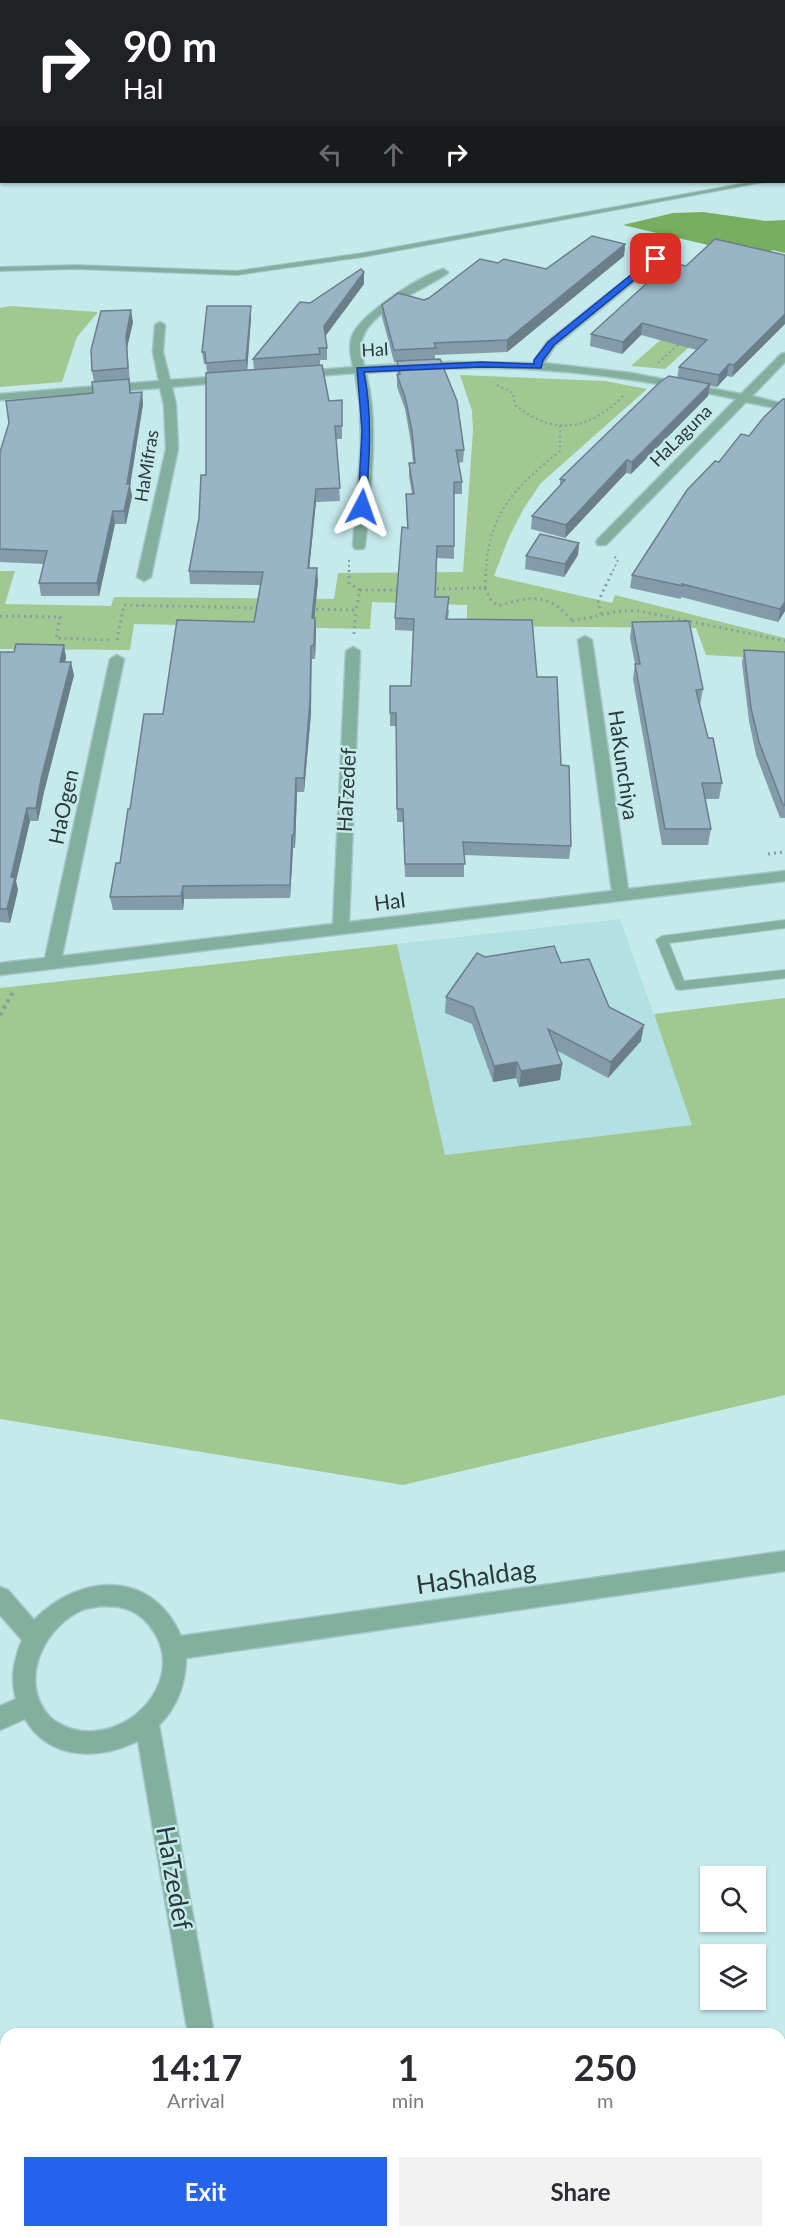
<!DOCTYPE html>
<html lang="en">
<head>
<meta charset="utf-8">
<style>
	body { margin:0; font-family:Lato,sans-serif; background:#f2f2f3; color:#2b2b33; height:100vh; display:flex; flex-direction:column; font-size:22px; white-space:nowrap }
	* { box-sizing:border-box; margin:0 }
	p { font-size:20px; color:#7c7c81 }
	.icon { flex:none; width:33px; height:33px; fill:none; stroke:currentColor; stroke-width:2; stroke-linecap:round; stroke-linejoin:round }
	.map { position:relative; flex:1; overflow:hidden }
	.side { position:absolute; left:0px; top:2028px; width:786px; height:210px; display:flex; flex-direction:column; background:#fff; border-radius:18px 18px 0 0; box-shadow:0 2px 4px #0004 }
	.side>* { flex:none }
	.guide { position:absolute; left:0px; top:0px; width:786px; height:183px; box-shadow:0 2px 4px #0004; background:#202124; color:#fff; overflow:hidden }
	.tools { position:absolute; left:700px; top:1866px; display:grid; gap:12px }
	.tools a { display:grid; place-items:center; width:66px; height:66px; border-radius:0px; background:#fff; box-shadow:0 2px 4px #0004; font-size:30px }
	.pin { position:absolute; display:grid; place-items:center; width:51px; height:51px; color:#fff; margin:-26px; border-radius:12px; box-shadow:0 3px 9px #0006 }
	.me { position:absolute; width:66px; margin:-33px; rotate:4deg; stroke-linejoin:round; filter:drop-shadow(0 0 4px #0008) }
	.turn { display:flex; align-items:center; gap:21px; height:126px; padding:0 24px; font-size:27px }
	.turn .icon { width:78px; height:78px; stroke-width:2.5 }
	.turn b { display:block; font-size:42px; line-height:51px }
	.lanes { display:flex; align-items:center; height:57px; padding:0 24px; background:#0003; justify-content:center; gap:30px; direction:ltr }
	.lanes .off { opacity:.35 }
	.eta { display:flex; justify-content:space-evenly; align-items:center; height:102px; text-align:center }
	.eta b { font-size:36px; font-weight:700; line-height:42px }
	.button { display:flex; gap:12px; margin-top:auto; padding:12px 24px }
	.button a { flex:1; height:69px; border-radius:0px; background:#2563eb; color:#fff; font-size:24px; font-weight:700; line-height:69px; text-align:center }
	.button a+a { background:#f2f2f3; color:#2b2b33 }
	.map>svg:first-child { display:block }
</style>
</head>
<body>
<div class="map">
<svg width="785" height="2238" viewBox="0 0 785 2238">
	<rect width="100%" height="100%" fill="#c5eaec"/>
	<path fill="#b2e0e3" d="M 620,919 L 693,1125 L 444,1155 L 397,944 Z"/>
	<g fill="#a2c892">
		<path d="M 753,258 L 782,263 L 665,369 L 631,366 Z"/>
		<path d="M 10,306 L 98,312 L 77,337 L 62,382 L 0,387 L 0,308 Z"/>
		<path d="M 460,375 L 605,381 L 647,389 L 541,483 L 524,508 L 509,537 L 494,576 L 612,603 L 615,595 L 785,638 L 785,659 L 706,655 L 696,628 L 467,626 L 467,605 L 372,602 L 370,629 L 134,624 L 130,650 L 0,649 L 0,571 L 15,571 L 5,604 L 111,606 L 114,597 L 334,599 L 338,573 L 463,572 L 473,431 L 472,411 Z"/>
		<path d="M 397,944 L 445,1155 L 692,1125 L 654,1014 L 785,998 L 785,1395 L 403,1485 L 0,1419 L 0,988 Z"/>
	</g>
	<path fill="#78ae60" d="M 703,212 L 765,221 L 785,220 L 785,253 L 772,250 L 763,258 L 623,225 L 673,213 Z"/>
	<g fill="none" stroke-linecap="round" stroke-linejoin="round">
		<defs>
			<g id="lane">
				<rect x="784" y="175" width="1" height="4"/>
				<path d="M 751,182 L 764,182 L 363,257 L 237,275 L 77,269 L 0,271 L 0,267 L 77,265 L 237,271 L 363,253 Z"/>
				<path d="M 785,920 L 785,928 L 669,943 L 684,981 L 785,970 L 785,978 L 680,990 L 676,989 L 656,940 L 662,936 Z"/>
			</g>
			<g id="street">
				<path d="M 673,242 L 677,243 L 677,247 L 555,346 L 544,363 L 631,373 L 741,394 L 781,354 L 785,353 L 785,362 L 752,396 L 785,404 L 785,410 L 746,402 L 606,545 L 598,545 L 596,542 L 598,539 L 736,399 C 671,385 606,374 540,370 C 482,366 424,369 366,373 C 380,429 370,489 365,546 L 363,549 L 355,549 L 353,546 L 361,445 L 360,405 L 355,373 L 301,377 L 297,376 L 297,372 L 353,367 C 351,357 348,344 353,334 C 363,313 420,276 443,269 L 448,272 L 447,274 C 423,289 376,309 364,334 C 359,344 362,356 364,366 L 449,362 L 533,363 L 547,342 Z"/>
				<path d="M 160,322 L 165,325 L 163,352 L 170,380 L 228,376 L 234,379 L 228,382 L 172,387 L 176,405 L 178,449 L 151,577 L 144,581 L 137,577 L 166,449 L 164,405 L 160,388 L 0,400 L 0,394 L 159,381 L 153,352 L 155,325 Z"/>
				<path d="M 585,636 L 592,640 L 628,889 L 785,871 L 785,881 L 0,975 L 0,963 L 45,958 L 110,659 L 117,655 L 124,659 L 62,956 L 333,924 L 346,651 L 353,647 L 360,651 L 349,922 L 612,891 L 578,640 Z"/>
				<path d="M 785,1551 L 785,1571 L 186,1658 C 186,1682 177,1708 159,1725 L 214,2034 L 188,2034 L 138,1741 C 99,1760 50,1761 25,1719 L 0,1730 L 0,1706 L 16,1699 C 10,1678 14,1660 22,1640 L 0,1615 L 0,1587 L 8,1590 L 34,1620 C 80,1573 152,1569 181,1636 ZM 100,1606 C 107,1606 116,1606 123,1608 C 133,1610 143,1617 149,1625 C 189,1673 137,1737 82,1731 C 71,1730 57,1724 49,1716 C 19,1682 42,1631 78,1612 C 84,1608 93,1608 100,1606 Z"/>
				<path d="M 116,2232 L 151,2232 L 149,2238 L 114,2238 Z"/>
			</g>
		</defs>
		<use href="#lane" stroke="#a6c7c8" stroke-width="2"/>
		<use href="#street" stroke="#a6c7c8" stroke-width="3"/>
		<path stroke="#85a0a1" stroke-width="1.5" stroke-dasharray="1.5 2" stroke-linecap="butt" d="M 177,2 L 181,0"/>
		<g stroke="#85a0a1" stroke-width="2" stroke-dasharray="2 3" stroke-linecap="butt">
			<path d="M 658,363 L 681,342"/>
			<path d="M 497,385 L 513,393 L 515,405 C 555,437 590,430 624,395"/>
			<path d="M 349,560 L 349,571"/>
			<path d="M 486,571 C 489,511 516,487 560,451 L 560,425"/>
			<path d="M 613,571 L 618,560 L 614,556"/>
		</g>
		<g stroke="#85a0a1" stroke-width="3" stroke-dasharray="2 4" stroke-linecap="butt">
			<path d="M 349,570 L 349,583 L 360,590"/>
			<path d="M 485,588 L 491,600 L 498,606 C 532,596 549,592 573,622"/>
			<path d="M 431,589 L 485,588 L 486,570"/>
			<path d="M 310,609 L 356,610 L 360,590 L 400,590"/>
			<path d="M 601,614 L 598,602 L 613,570"/>
			<path d="M 0,616 L 60,617 L 56,638 L 109,640"/>
			<path d="M 572,621 L 620,611 L 640,611 L 785,641"/>
			<path d="M 354,634 L 356,610"/>
			<path d="M 117,640 L 124,605 L 260,608"/>
			<path d="M 768,854 L 785,852"/>
		</g>
		<path stroke="#85a0a1" stroke-width="4" stroke-dasharray="3 4.5" stroke-linecap="butt" d="M 0,1015 L 14,990"/>
		<use href="#lane" fill="#82af9e" fill-rule="evenodd"/>
		<use href="#street" fill="#82af9e" fill-rule="evenodd"/>
	</g>
	<g fill="#849ca9">
		<path d="M 625,244 L 624,256 L 507,352 L 435,355 L 435,360 L 464,450 L 463,462 L 458,463 L 462,482 L 462,494 L 454,494 L 454,559 L 437,558 L 435,597 L 449,610 L 448,619 L 537,677 L 561,765 L 571,846 L 569,859 L 464,855 L 464,877 L 405,877 L 403,822 L 397,822 L 396,726 L 390,726 L 390,686 L 411,686 L 413,631 L 395,630 L 395,618 L 407,527 L 406,494 L 412,494 L 409,476 L 409,463 L 413,463 L 411,443 L 405,409 L 397,387 L 397,362 L 394,362 L 382,317 L 382,305 L 424,300 L 498,263 L 546,269 Z"/>
		<path d="M 785,255 L 732,377 L 727,376 L 717,387 L 710,386 L 708,396 L 631,474 L 626,473 L 565,538 L 531,529 L 532,516 L 560,486 L 560,479 L 677,378 L 679,367 L 697,350 L 641,335 L 622,354 L 590,346 L 591,334 L 686,266 Z"/>
		<path d="M 364,272 L 364,284 L 325,336 L 327,348 L 327,360 L 320,360 L 320,365 L 329,401 L 342,400 L 342,439 L 336,439 L 340,501 L 316,502 L 309,568 L 318,581 L 314,618 L 316,631 L 315,659 L 312,659 L 311,713 L 304,792 L 297,792 L 295,848 L 293,848 L 290,898 L 184,899 L 183,910 L 113,910 L 110,897 L 120,863 L 130,809 L 163,714 L 254,622 L 260,585 L 190,584 L 189,571 L 199,518 L 206,475 L 207,373 L 206,364 L 204,364 L 202,352 L 251,306 L 251,318 L 247,371 L 254,370 L 253,359 Z"/>
		<path d="M 133,322 L 127,348 L 131,393 L 142,392 L 143,404 L 130,486 L 132,496 L 126,524 L 115,524 L 99,596 L 41,596 L 39,583 L 44,564 L 0,562 L 0,452 L 93,393 L 94,382 L 92,371 Z"/>
		<path d="M 687,490 L 785,611 L 778,622 L 681,597 L 681,599 L 630,588 L 632,575 Z"/>
		<path d="M 579,543 L 578,555 L 564,577 L 525,569 L 526,556 Z"/>
		<path d="M 632,622 L 703,689 L 700,705 L 708,738 L 722,783 L 719,799 L 705,799 L 711,829 L 708,845 L 662,845 L 633,679 L 635,664 L 630,638 Z"/>
		<path d="M 64,645 L 66,658 L 65,662 L 74,675 L 44,792 L 38,821 L 30,821 L 16,881 L 18,890 L 10,923 L 0,922 L 0,652 L 14,652 Z"/>
		<path d="M 744,650 L 785,652 L 785,818 L 780,818 L 756,755 L 749,721 L 742,663 Z"/>
		<path d="M 561,963 L 609,1007 L 641,1041 L 608,1078 L 556,1050 L 562,1064 L 560,1080 L 519,1087 L 516,1078 L 493,1082 L 472,1024 L 445,1013 L 446,997 Z"/>
	</g>
	<g fill="#6b7f8a">
		<path d="M 625,244 L 624,256 L 507,352 L 507,340 Z"/>
		<path d="M 364,272 L 364,284 L 324,338 L 324,326 Z"/>
		<path d="M 251,306 L 251,318 L 247,372 L 246,360 Z"/>
		<path d="M 131,310 L 133,322 L 127,348 L 130,380 L 126,336 Z"/>
		<path d="M 785,314 L 785,324 L 732,377 L 734,365 Z"/>
		<path d="M 642,323 L 641,335 L 622,354 L 623,342 Z"/>
		<path d="M 729,364 L 727,376 L 717,387 L 719,375 Z"/>
		<path d="M 710,384 L 708,396 L 631,474 L 632,462 Z"/>
		<path d="M 142,392 L 143,404 L 130,486 L 132,496 L 126,524 L 124,511 L 127,484 Z"/>
		<path d="M 627,460 L 626,473 L 565,538 L 566,525 Z"/>
		<path d="M 316,489 L 316,502 L 308,581 L 308,568 Z"/>
		<path d="M 113,511 L 115,524 L 99,596 L 97,583 Z"/>
		<path d="M 579,543 L 578,555 L 564,577 L 565,564 Z"/>
		<path d="M 317,568 L 318,581 L 313,631 L 312,618 Z"/>
		<path d="M 785,602 L 785,611 L 778,622 L 780,609 Z"/>
		<path d="M 315,618 L 316,631 L 315,659 L 314,645 Z"/>
		<path d="M 64,645 L 66,658 L 62,675 L 60,662 Z"/>
		<path d="M 311,646 L 311,713 L 304,792 L 304,778 Z"/>
		<path d="M 71,662 L 74,675 L 44,792 L 38,821 L 36,808 L 41,779 Z"/>
		<path d="M 296,778 L 297,792 L 295,848 L 294,835 Z"/>
		<path d="M 27,808 L 30,821 L 16,881 L 18,890 L 10,923 L 7,909 L 11,877 Z"/>
		<path d="M 292,835 L 293,848 L 290,898 L 290,885 Z"/>
		<path d="M 183,886 L 184,899 L 183,910 L 181,896 Z"/>
		<path d="M 644,1025 L 641,1041 L 608,1078 L 611,1062 Z"/>
		<path d="M 517,1062 L 516,1078 L 493,1082 L 494,1066 Z"/>
		<path d="M 562,1064 L 560,1080 L 519,1087 L 521,1071 Z"/>
	</g>
	<g fill="#99b5c5" stroke="#6b7f8a" stroke-width="1.5">
		<path d="M 592,236 L 625,244 L 507,340 L 434,343 L 436,348 L 394,350 L 382,305 L 398,293 L 424,300 L 429,298 L 480,259 L 498,263 L 504,259 L 546,269 Z"/>
		<path d="M 715,239 L 785,255 L 785,314 L 734,365 L 729,364 L 719,375 L 679,367 L 707,340 L 642,323 L 623,342 L 591,334 L 670,262 L 686,266 Z"/>
		<path d="M 361,269 L 364,272 L 324,326 L 327,348 L 319,348 L 320,354 L 253,359 L 300,302 L 310,303 Z"/>
		<path d="M 207,306 L 251,306 L 246,360 L 206,363 L 205,352 L 202,352 Z"/>
		<path d="M 131,310 L 126,336 L 128,368 L 92,371 L 91,350 L 101,311 Z"/>
		<path d="M 440,359 L 457,401 L 464,450 L 456,450 L 462,482 L 454,482 L 454,546 L 437,546 L 435,597 L 449,597 L 446,619 L 532,620 L 537,677 L 557,677 L 561,765 L 569,766 L 571,846 L 463,842 L 465,864 L 405,864 L 403,809 L 397,809 L 396,713 L 390,713 L 390,686 L 411,686 L 414,619 L 395,618 L 402,527 L 408,528 L 406,494 L 414,494 L 409,463 L 415,463 L 412,431 L 405,397 L 397,375 L 400,374 L 397,361 Z"/>
		<path d="M 322,365 L 329,401 L 342,400 L 342,426 L 335,426 L 340,488 L 316,489 L 308,568 L 317,568 L 312,618 L 315,618 L 314,645 L 311,646 L 310,700 L 304,778 L 296,778 L 294,835 L 292,835 L 290,885 L 183,886 L 181,896 L 110,897 L 116,863 L 120,863 L 128,809 L 130,809 L 144,714 L 163,714 L 177,620 L 254,622 L 263,572 L 189,571 L 199,518 L 201,475 L 206,475 L 206,373 Z"/>
		<path d="M 669,376 L 710,384 L 632,462 L 627,460 L 566,525 L 532,516 L 565,480 L 560,479 L 660,382 Z"/>
		<path d="M 129,379 L 130,393 L 142,392 L 127,484 L 130,484 L 124,511 L 113,511 L 97,583 L 39,583 L 47,551 L 0,549 L 0,452 L 9,423 L 6,401 L 93,393 L 92,382 Z"/>
		<path d="M 783,399 L 785,399 L 785,602 L 780,609 L 682,584 L 683,586 L 632,575 L 687,490 L 715,461 L 719,462 L 741,434 L 749,436 L 764,417 Z"/>
		<path d="M 540,534 L 579,543 L 565,564 L 526,556 Z"/>
		<path d="M 689,621 L 703,689 L 696,690 L 708,738 L 713,738 L 722,783 L 702,783 L 711,829 L 665,829 L 635,664 L 640,664 L 632,622 Z"/>
		<path d="M 16,644 L 64,645 L 60,662 L 71,662 L 41,779 L 36,808 L 27,808 L 11,877 L 15,877 L 7,909 L 0,909 L 0,652 L 14,652 Z"/>
		<path d="M 744,650 L 785,652 L 785,805 L 783,805 L 759,742 L 751,708 Z"/>
		<path d="M 554,946 L 561,963 L 589,959 L 609,1007 L 644,1025 L 611,1062 L 548,1029 L 562,1064 L 521,1071 L 517,1062 L 494,1066 L 473,1007 L 446,997 L 477,953 L 485,957 Z"/>
	</g>
	<path fill="#2563eb" stroke="#184099" stroke-width="1.5" d="M 653,257 L 660,259 L 554,345 L 543,360 L 541,368 L 481,367 L 364,372 C 373,418 369,461 366,507 L 358,509 L 362,430 L 357,368 L 481,362 L 534,364 L 534,360 L 548,342 Z"/>
	<g text-anchor="middle" stroke-width="5" stroke-linejoin="round" paint-order="stroke">
		<g font-size="18" fill="#2b393a" stroke="#c5eaec">
			<text transform="translate(375 350) rotate(-3)" y="6">HaI</text>
			<text transform="translate(681 436) rotate(-45)" y="6">HaLaguna</text>
			<text transform="translate(147 466) rotate(-81)" y="6">HaMifras</text>
		</g>
		<g font-size="21" fill="#2b393a" stroke="#c5eaec">
			<text transform="translate(623 765) rotate(82)" y="7">HaKunchiya</text>
			<text transform="translate(347 790) rotate(-87)" y="7">HaTzedef</text>
			<text transform="translate(64 807) rotate(-78)" y="7">HaOgen</text>
			<text transform="translate(390 902) rotate(-7)" y="7">HaI</text>
		</g>
		<g font-size="26" fill="#2b393a" stroke="#c5eaec">
			<text transform="translate(476 1577) rotate(-8)" y="9">HaShaldag</text>
			<text transform="translate(174 1878) rotate(80)" y="9">HaTzedef</text>
		</g>
	</g>
</svg>
<div class="tools">
<a><svg class="icon" aria-label="search" viewBox="0 0 24 24"><circle cx="10" cy="10" r="6"/><path d="M15 15l6 6"/></svg></a>
<a><svg class="icon" aria-label="layers" viewBox="0 0 24 24"><path d="M12 4l9 5-9 5-9-5zM3 14l9 5 9-5"/></svg></a>
</div>
<div class="pin" style="left:656px;top:259px;background:#d93025"><svg class="icon" aria-label="arrive" viewBox="0 0 24 24"><path d="M6 21V4h12l-3 4 3 4H6"/></svg></div>
<svg class="me" style="left:362px;top:507px" viewBox="-20 -20 40 40"><path d="M0-17L14 15 0 8-14 15z" fill="#2563eb" stroke="#fff" stroke-width="4"/></svg>
<div class="guide">
<div class="turn"><svg class="icon" aria-label="right" viewBox="0 0 24 24"><path d="M7 20v-9h11M14 6l5 5-5 5"/></svg><div><b>90 m</b>HaI</div></div>
<div class="lanes"><svg class="icon off" aria-label="left" viewBox="0 0 24 24"><path d="M17 20v-9H6M10 6l-5 5 5 5"/></svg><svg class="icon off" aria-label="ahead" viewBox="0 0 24 24"><path d="M12 20V5M6 11l6-6 6 6"/></svg><svg class="icon" aria-label="right" viewBox="0 0 24 24"><path d="M7 20v-9h11M14 6l5 5-5 5"/></svg></div>
</div>
<section class="side">
<div class="eta">
<div><b>14:17</b><p>Arrival</p></div>
<div><b>1</b><p>min</p></div>
<div><b>250</b><p>m</p></div>
</div>
<div class="button"><a>Exit</a><a>Share</a></div>
</section>
</div>
</body>
</html>
